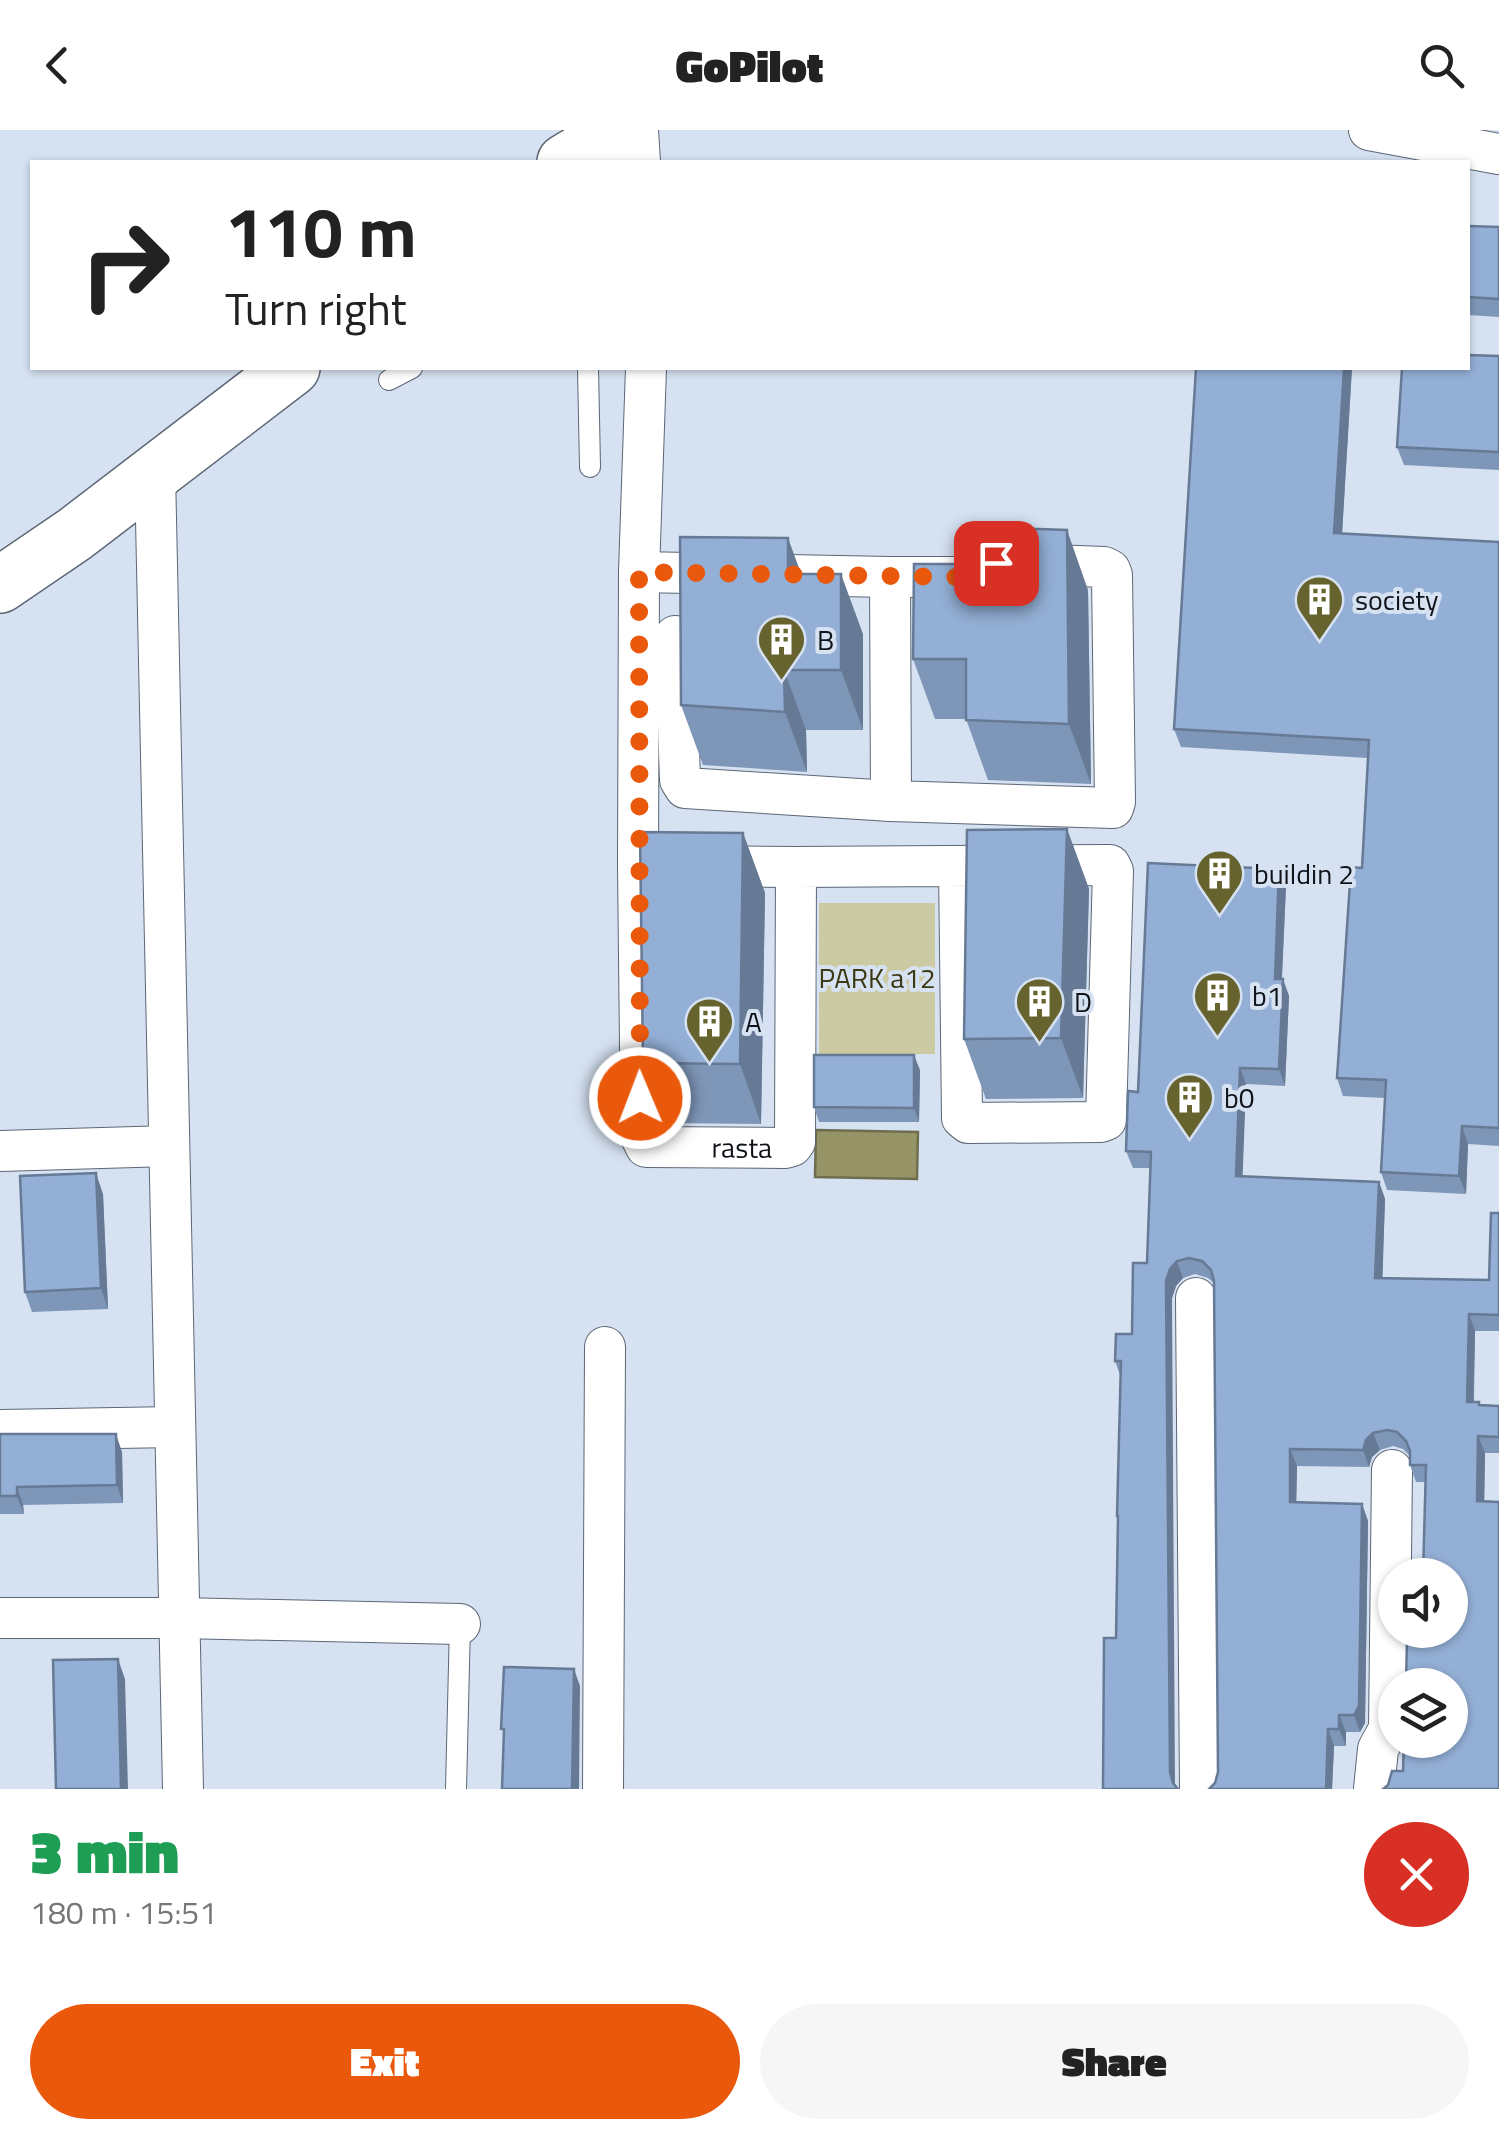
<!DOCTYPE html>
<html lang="en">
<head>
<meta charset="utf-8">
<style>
	body { margin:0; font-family:"Titillium Web",sans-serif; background:#f6f6f6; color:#222; height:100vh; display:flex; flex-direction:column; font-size:38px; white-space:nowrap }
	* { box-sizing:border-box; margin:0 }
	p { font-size:32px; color:#767676 }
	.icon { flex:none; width:55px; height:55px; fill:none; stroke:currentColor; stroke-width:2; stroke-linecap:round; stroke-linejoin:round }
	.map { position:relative; height:1659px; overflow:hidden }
	.panel { display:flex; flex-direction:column; background:#fff; flex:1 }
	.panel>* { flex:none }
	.top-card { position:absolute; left:30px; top:30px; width:1440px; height:210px; border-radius:0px; box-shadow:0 2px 8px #0004; background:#fff; color:#222; overflow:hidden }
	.controls { position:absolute; left:1378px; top:1428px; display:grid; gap:20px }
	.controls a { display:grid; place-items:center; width:90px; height:90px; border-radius:50%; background:#fff; box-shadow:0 2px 8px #0004; font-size:50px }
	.pin { position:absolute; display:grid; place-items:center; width:85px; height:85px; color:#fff; margin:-42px; border-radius:20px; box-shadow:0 5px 15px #0006 }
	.me { position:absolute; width:110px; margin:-55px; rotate:359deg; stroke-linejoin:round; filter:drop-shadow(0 0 8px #0008) }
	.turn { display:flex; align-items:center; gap:35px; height:210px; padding:0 30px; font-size:45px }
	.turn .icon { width:130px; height:130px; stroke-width:2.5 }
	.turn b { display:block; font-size:70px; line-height:85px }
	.round { display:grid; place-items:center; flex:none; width:105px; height:105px; border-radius:52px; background:#f6f6f6 }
	.head { display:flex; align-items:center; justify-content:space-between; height:170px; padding:0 30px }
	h1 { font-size:60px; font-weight:800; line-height:75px; color:#1e9e55 }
	.cta { display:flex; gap:20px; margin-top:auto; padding:20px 30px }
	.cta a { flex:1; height:115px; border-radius:60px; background:#ea580c; color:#fff; font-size:40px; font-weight:800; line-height:115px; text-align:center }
	.cta a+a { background:#f6f6f6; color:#222 }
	header { display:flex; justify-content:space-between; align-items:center; height:130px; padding:0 30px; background:#fff; font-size:45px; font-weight:800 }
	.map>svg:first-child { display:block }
</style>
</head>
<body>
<header><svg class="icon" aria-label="back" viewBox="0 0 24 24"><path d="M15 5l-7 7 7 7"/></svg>GoPilot<svg class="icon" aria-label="search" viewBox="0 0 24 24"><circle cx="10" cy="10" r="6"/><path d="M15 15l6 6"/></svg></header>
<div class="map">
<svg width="1499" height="1659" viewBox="0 0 1499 1659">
	<rect width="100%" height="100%" fill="#d6e2f2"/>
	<rect fill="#cbcaa2" x="819" y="773" width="116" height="151"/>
	<path fill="#969466" stroke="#6e6e4f" stroke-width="2.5" d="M 816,1000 L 918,1002 L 917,1049 L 815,1047 Z"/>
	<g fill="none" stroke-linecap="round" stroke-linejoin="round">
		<defs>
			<g id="lane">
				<path d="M 588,238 L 590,337"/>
				<path d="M 389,250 L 412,238"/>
				<path d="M 456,1659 L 460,1494"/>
			</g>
			<g id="street">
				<path d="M 638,0 L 640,32"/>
				<path d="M 1369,0 L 1499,24"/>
				<path d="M 646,238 L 639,442 L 890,447 L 956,447 L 969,444"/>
				<path d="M 155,342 L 183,1659"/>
				<path id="s1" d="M 639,442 L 638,736 L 641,1007 L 646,1017 L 785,1018 L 792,1016 L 795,1012 L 796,737 L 1110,735 L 1113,741 L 1106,990 L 1101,992 L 968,993 L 962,988 L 959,736"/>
				<path d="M 890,447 L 891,671 L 1113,678 L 1115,672 L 1112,445 L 1110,440 L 1104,437 L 1025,434"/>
				<path d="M 675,506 L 680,650 L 685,658 L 891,671"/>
				<path d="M 700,736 L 796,737"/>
				<path d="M 0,1021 L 169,1016"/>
				<path d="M 1196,1168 L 1200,1659"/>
				<path d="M 0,1300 L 175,1297"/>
				<path d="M 0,1488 L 179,1488 L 460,1494"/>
				<path d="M 603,1659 L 605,1217"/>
				<path d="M 1374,1659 L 1378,1619 L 1389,1599 L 1392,1340"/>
			</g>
			<g id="secondary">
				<path d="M 565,32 L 618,0"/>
				<path d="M 0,455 L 75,404 L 292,238"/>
			</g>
		</defs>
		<use href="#lane" stroke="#5c6775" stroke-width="22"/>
		<use href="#street" stroke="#5c6775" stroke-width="42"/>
		<use href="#secondary" stroke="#5c6775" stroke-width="58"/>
		<use href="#lane" stroke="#fff" stroke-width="20"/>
		<use href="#street" stroke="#fff" stroke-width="40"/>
		<use href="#secondary" stroke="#fff" stroke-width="55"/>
	</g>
	<g fill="#7e96b7">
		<path d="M 1468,96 L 1499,97 L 1499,187 L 1468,185 Z"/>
		<path d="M 1499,226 L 1499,340 L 1404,335 L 1397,317 Z"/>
		<path d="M 1352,238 L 1342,403 L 1499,412 L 1499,1016 L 1468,1014 L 1466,1064 L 1387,1060 L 1381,1042 L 1385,968 L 1343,966 L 1337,948 L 1362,738 L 1368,628 L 1181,617 L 1174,599 Z"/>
		<path d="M 801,444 L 863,504 L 863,600 L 806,600 L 807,642 L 703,635 L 681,575 Z"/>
		<path d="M 1088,460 L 1091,654 L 988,650 L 966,589 L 935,589 L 913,529 Z"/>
		<path d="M 1067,699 L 1089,759 L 1083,968 L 986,969 L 964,909 Z"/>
		<path d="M 743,703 L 765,763 L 761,994 L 665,993 L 643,933 Z"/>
		<path d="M 1279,739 L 1286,756 L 1282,849 L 1289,866 L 1285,956 L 1246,954 L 1242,1046 L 1379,1052 L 1385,1069 L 1382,1148 L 1489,1150 L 1499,1083 L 1499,1201 L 1475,1201 L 1474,1272 L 1480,1276 L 1499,1276 L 1499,1323 L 1485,1323 L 1484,1372 L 1403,1641 L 1422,1509 L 1425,1352 L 1416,1352 L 1410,1335 L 1410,1326 L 1403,1319 L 1393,1316 L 1380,1320 L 1372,1327 L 1369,1337 L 1297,1336 L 1296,1372 L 1362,1374 L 1368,1391 L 1365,1593 L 1360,1602 L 1346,1602 L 1346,1616 L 1334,1616 L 1332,1659 L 1209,1659 L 1215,1653 L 1218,1642 L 1214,1153 L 1208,1148 L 1195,1144 L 1183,1148 L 1176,1156 L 1172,1168 L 1103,1659 L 1116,1508 L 1118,1391 L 1117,1386 L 1120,1245 L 1115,1231 L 1132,1204 L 1147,1133 L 1150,1038 L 1133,1038 L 1126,1021 L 1138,962 Z"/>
		<path d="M 920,940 L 919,992 L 819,992 L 814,977 Z"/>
		<path d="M 103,1064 L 108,1179 L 32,1182 L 25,1162 Z"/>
		<path d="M 0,1304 L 122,1322 L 123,1373 L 23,1375 L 24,1384 L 0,1384 Z"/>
	</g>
	<g fill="#677a95">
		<path d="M 1344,238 L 1352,238 L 1341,421 L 1334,403 Z"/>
		<path d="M 1067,400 L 1088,460 L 1091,654 L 1069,594 Z"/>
		<path d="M 788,408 L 810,468 L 788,444 Z"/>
		<path d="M 841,444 L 863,504 L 863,600 L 841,540 Z"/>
		<path d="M 784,540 L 806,600 L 807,642 L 785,582 Z"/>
		<path d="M 1067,699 L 1089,759 L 1083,968 L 1061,908 Z"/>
		<path d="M 743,703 L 765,763 L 761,994 L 740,934 Z"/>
		<path d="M 1279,739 L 1286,756 L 1281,865 L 1275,849 Z"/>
		<path d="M 1283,849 L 1289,866 L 1285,956 L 1279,939 Z"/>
		<path d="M 914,925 L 920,940 L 919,992 L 914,978 Z"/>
		<path d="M 1240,938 L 1246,954 L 1242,1063 L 1236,1046 Z"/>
		<path d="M 1462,996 L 1468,1014 L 1466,1064 L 1459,1046 Z"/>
		<path d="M 96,1043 L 103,1064 L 108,1179 L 101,1158 Z"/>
		<path d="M 1379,1052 L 1385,1069 L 1382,1164 L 1375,1148 Z"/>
		<path d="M 1177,1131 L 1183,1148 L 1176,1156 L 1172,1168 L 1175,1659 L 1170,1642 L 1166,1151 L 1170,1139 Z"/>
		<path d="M 1469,1184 L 1475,1201 L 1473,1288 L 1467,1272 Z"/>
		<path d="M 1373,1303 L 1380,1320 L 1372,1327 L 1369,1337 L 1363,1320 L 1366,1310 Z"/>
		<path d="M 116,1304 L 122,1322 L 123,1373 L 117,1355 Z"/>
		<path d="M 1478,1306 L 1485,1323 L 1484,1388 L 1477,1371 Z"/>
		<path d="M 1290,1319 L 1297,1336 L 1296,1389 L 1290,1372 Z"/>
		<path d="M 17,1357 L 23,1375 L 24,1384 L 17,1366 Z"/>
		<path d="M 1362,1374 L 1368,1391 L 1365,1593 L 1360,1602 L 1354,1585 Z"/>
		<path d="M 118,1529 L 125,1549 L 128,1659 L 121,1659 Z"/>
		<path d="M 574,1539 L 580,1556 L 579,1659 L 572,1659 Z"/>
		<path d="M 1339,1585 L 1346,1602 L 1346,1616 L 1339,1599 Z"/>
		<path d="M 1328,1599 L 1334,1616 L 1332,1659 L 1326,1659 Z"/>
	</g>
	<g fill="#93afd5" stroke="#677a95" stroke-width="2.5">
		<path d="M 1468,96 L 1499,97 L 1499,169 L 1468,167 Z"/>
		<path d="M 1468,225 L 1499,226 L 1499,322 L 1397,317 L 1402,238 L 1468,238 Z"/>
		<path d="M 1196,238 L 1344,238 L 1334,403 L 1499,412 L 1499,998 L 1462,996 L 1459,1046 L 1381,1042 L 1386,950 L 1337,948 L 1351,737 L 1362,738 L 1369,610 L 1174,599 Z"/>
		<path d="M 979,397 L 1067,400 L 1069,594 L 966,590 L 966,529 L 913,529 L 914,434 L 971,434 L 971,401 Z"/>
		<path d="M 680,407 L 788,408 L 788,444 L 841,444 L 841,540 L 784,540 L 785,582 L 681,575 Z"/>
		<path d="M 1067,699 L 1061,908 L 964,909 L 967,700 Z"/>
		<path d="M 640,702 L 743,703 L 740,934 L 643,933 Z"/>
		<path d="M 1148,733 L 1279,739 L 1275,849 L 1283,849 L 1279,939 L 1240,938 L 1236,1046 L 1379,1052 L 1375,1148 L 1489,1150 L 1491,1083 L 1499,1083 L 1499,1185 L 1469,1184 L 1467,1272 L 1479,1272 L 1479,1275 L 1499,1276 L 1499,1307 L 1478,1306 L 1477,1371 L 1499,1372 L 1499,1659 L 1383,1659 L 1388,1655 L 1392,1641 L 1403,1641 L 1404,1610 L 1450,1610 L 1450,1555 L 1406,1555 L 1407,1508 L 1422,1509 L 1422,1500 L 1450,1500 L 1450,1445 L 1423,1445 L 1426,1335 L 1410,1335 L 1410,1321 L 1406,1311 L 1397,1302 L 1387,1300 L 1373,1303 L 1366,1310 L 1363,1320 L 1290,1319 L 1290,1372 L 1362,1374 L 1359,1576 L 1354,1585 L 1339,1585 L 1339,1599 L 1328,1599 L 1326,1659 L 1209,1659 L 1215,1653 L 1218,1642 L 1214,1151 L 1211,1140 L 1202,1131 L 1189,1128 L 1177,1131 L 1170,1139 L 1166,1151 L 1170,1642 L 1173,1653 L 1178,1659 L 1103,1659 L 1104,1508 L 1116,1508 L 1118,1386 L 1117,1386 L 1121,1231 L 1115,1231 L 1116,1204 L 1132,1204 L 1133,1133 L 1147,1133 L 1151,1022 L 1126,1021 L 1128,961 L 1138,962 Z"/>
		<path d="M 814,925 L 914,925 L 914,978 L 814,977 Z"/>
		<path d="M 96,1043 L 101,1158 L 25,1162 L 20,1046 Z"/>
		<path d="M 0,1304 L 116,1304 L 117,1355 L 17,1357 L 17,1366 L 0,1366 Z"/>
		<path d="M 118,1529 L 121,1659 L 56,1659 L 53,1530 Z"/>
		<path d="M 504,1537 L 574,1539 L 572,1659 L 502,1659 L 504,1599 L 501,1599 Z"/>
	</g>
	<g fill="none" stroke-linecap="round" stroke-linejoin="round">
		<path stroke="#ea580c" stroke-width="18" stroke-dasharray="0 32.4" d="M 640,968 L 639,442 L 956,447 L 966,446 L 996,433"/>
	</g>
	<defs>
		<symbol id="building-pin" viewBox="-11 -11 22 30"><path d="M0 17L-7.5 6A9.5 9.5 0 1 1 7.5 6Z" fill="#66632f" stroke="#d6e2f2"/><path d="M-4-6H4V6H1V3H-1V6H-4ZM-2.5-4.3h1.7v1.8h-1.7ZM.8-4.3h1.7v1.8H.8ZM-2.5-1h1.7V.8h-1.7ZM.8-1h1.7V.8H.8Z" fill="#fff"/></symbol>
	</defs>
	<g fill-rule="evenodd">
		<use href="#building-pin" x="1292" y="442" width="55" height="75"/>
		<use href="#building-pin" x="754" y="482" width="55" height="75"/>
		<use href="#building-pin" x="1192" y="716" width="55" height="75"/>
		<use href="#building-pin" x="1190" y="838" width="55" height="75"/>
		<use href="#building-pin" x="1012" y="844" width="55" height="75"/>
		<use href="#building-pin" x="682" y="864" width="55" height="75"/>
		<use href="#building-pin" x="1162" y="940" width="55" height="75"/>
	</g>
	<g text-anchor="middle" stroke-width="8" stroke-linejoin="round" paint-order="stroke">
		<g font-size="28" fill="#10141a" stroke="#d6e2f2" text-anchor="start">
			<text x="1355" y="480">society</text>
			<text x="817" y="520">B</text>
			<text x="1254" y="754">buildin 2</text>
			<text x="1252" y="876">b1</text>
			<text x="1074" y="882">D</text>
			<text x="745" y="902">A</text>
			<text x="1224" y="978">b0</text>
		</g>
		<g font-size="28" fill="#3b3812" stroke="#d6e2f2">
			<text x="877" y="858">PARK a12</text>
		</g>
		<g font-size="28" fill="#10141a" stroke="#d6e2f2">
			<text dy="10" stroke="none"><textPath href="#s1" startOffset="672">rasta</textPath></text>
		</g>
	</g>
</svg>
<div class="controls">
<a><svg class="icon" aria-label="sound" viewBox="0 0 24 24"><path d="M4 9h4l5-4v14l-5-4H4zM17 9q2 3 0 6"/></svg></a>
<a><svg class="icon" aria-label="layers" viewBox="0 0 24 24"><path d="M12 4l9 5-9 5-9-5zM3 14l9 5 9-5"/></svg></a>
</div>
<div class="pin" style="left:996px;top:433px;background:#d93025"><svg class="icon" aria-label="arrive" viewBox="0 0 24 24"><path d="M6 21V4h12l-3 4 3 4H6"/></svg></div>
<svg class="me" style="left:640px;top:968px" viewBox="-20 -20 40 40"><circle r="17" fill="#ea580c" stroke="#fff" stroke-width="3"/><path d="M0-11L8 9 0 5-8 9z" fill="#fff"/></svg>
<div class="top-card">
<div class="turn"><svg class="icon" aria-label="right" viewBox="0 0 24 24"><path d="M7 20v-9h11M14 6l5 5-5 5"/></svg><div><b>110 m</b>Turn right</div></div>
</div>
</div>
<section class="panel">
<div class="head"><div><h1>3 min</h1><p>180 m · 15:51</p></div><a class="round" style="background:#d93025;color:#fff"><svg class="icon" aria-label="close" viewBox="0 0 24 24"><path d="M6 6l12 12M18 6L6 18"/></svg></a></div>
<div class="cta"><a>Exit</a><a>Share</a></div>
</section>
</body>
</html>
